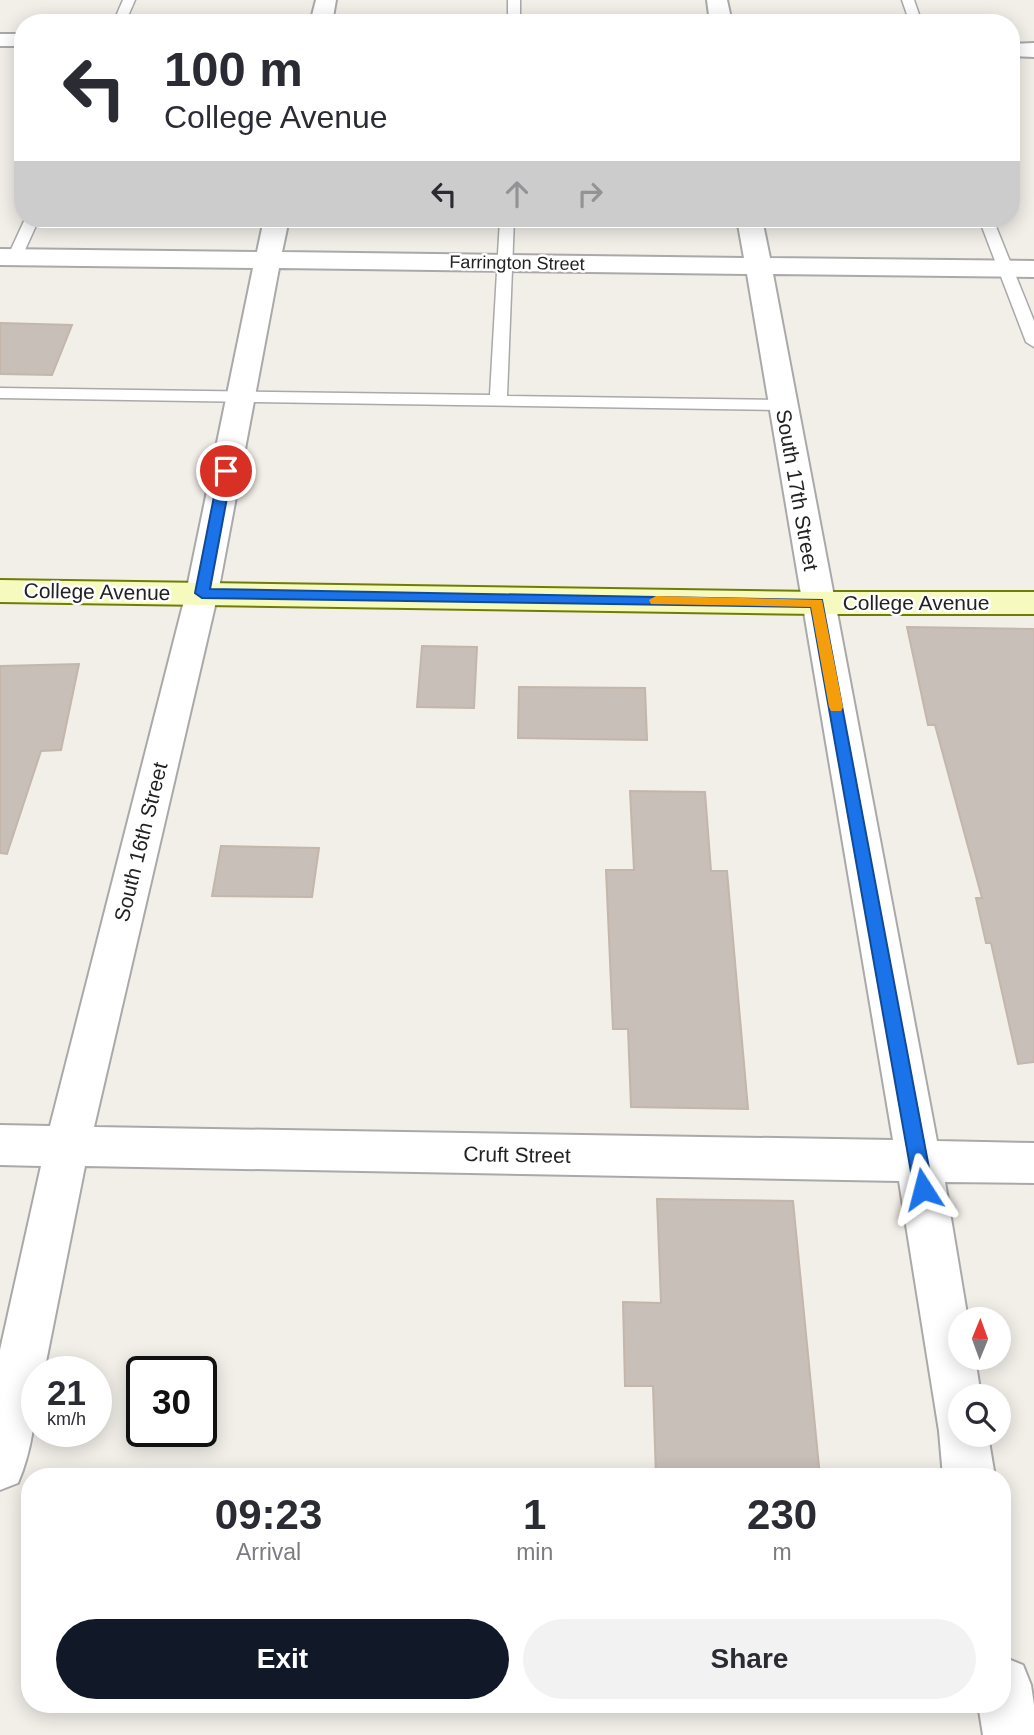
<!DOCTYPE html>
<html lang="en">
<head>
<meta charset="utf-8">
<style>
	body { margin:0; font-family:Arial,sans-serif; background:#f2f2f3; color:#2b2b33; height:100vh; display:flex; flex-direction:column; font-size:26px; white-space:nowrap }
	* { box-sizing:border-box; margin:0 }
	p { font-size:23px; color:#7c7c81 }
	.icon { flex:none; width:38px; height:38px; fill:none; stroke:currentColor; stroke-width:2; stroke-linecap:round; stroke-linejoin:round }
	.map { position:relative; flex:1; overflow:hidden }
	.drawer { position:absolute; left:21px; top:1468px; width:990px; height:245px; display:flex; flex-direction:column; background:#fff; border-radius:28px; box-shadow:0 4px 18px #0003 }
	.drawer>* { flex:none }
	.guide { position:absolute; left:14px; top:14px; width:1006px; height:214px; border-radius:28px; box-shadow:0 4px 18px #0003; background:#fff; color:#2b2b33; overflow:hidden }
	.needle { width:46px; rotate:1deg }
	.buttons { position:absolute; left:948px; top:1307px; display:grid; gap:14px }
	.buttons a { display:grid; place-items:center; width:63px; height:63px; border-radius:50%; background:#fff; box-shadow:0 4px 18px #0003; font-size:35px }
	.speed { position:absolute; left:21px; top:1356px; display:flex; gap:14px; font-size:35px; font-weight:700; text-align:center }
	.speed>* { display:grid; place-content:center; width:91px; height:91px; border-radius:50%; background:#fff; box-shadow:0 4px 18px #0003; line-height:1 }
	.speed small { font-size:18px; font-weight:400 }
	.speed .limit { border:4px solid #111; border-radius:10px; background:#fff; color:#111 }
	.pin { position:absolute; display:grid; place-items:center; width:60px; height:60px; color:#fff; margin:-30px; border:4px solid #fff; border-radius:50%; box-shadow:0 2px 7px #0007 }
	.me { position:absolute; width:77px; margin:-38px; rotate:351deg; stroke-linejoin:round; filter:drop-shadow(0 0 5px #0008) }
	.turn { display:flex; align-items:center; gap:24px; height:147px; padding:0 35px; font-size:32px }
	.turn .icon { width:91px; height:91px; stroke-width:2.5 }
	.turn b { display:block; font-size:49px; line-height:60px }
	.lanes { display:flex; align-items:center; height:66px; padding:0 35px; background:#0003; justify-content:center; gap:35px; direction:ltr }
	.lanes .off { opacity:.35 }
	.eta { display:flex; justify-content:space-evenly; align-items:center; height:119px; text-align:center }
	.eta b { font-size:42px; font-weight:700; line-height:49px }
	.cta { display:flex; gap:14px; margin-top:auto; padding:14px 35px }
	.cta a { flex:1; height:80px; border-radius:42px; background:#111827; color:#fff; font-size:28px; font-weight:700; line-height:80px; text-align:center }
	.cta a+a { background:#f2f2f3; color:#2b2b33 }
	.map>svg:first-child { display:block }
</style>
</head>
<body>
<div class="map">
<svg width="1034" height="1735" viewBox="0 0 1034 1735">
	<rect width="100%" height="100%" fill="#f2efe9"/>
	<g fill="#c7bfb8" stroke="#c4b6ab" stroke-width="2">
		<path d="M 0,323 L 72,325 L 52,375 L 0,374 Z"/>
		<path d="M 907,627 L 1034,629 L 1034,1062 L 1018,1064 L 991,943 L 986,943 L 976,898 L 982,898 L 935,725 L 928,725 Z"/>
		<path d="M 422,646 L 477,647 L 474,708 L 417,707 Z"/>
		<path d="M 79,664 L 61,750 L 41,751 L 7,854 L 0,853 L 0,666 Z"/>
		<path d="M 519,687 L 645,688 L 647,740 L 518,738 Z"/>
		<path d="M 630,791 L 705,792 L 711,871 L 727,871 L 748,1109 L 631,1107 L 628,1029 L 613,1029 L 606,870 L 634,870 Z"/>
		<path d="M 221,846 L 319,848 L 312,897 L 212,896 Z"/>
		<path d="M 657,1199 L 793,1201 L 820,1477 L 656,1477 L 653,1386 L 625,1386 L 623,1302 L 661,1303 Z"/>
	</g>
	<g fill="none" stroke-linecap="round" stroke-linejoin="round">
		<defs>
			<g id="lane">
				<path d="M 123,0 L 135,0 L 125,23 L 113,23 Z"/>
				<rect x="508" y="0" width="12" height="23"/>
				<path d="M 902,0 L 914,0 L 922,23 L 910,23 Z"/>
				<path d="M 25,219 L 39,219 L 20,261 L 10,261 L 7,258 Z"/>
				<path d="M 500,219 L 514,219 L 507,396 L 782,400 L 791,405 L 782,410 L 0,398 L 0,388 L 490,395 Z"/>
				<path d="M 979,219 L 993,219 L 1034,321 L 1034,347 L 1026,342 Z"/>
			</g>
			<g id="street">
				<path d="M 316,0 L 336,0 L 332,23 L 310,23 Z"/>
				<path d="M 707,0 L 727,0 L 732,23 L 710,23 Z"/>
				<rect x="0" y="34" width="23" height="12"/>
				<path d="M 1034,43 L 1034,57 L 1012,56 L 1012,44 Z"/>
				<path d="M 264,219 L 289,219 L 282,252 L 744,258 L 737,219 L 762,219 L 770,258 L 1034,261 L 1034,277 L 773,274 L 937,1141 L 1034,1143 L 1034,1183 L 945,1182 L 968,1320 L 961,1320 L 961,1358 L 975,1358 L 981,1396 L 961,1396 L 961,1435 L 988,1435 L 995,1477 L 943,1477 L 939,1431 L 899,1181 L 85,1166 L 44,1372 L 37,1372 C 37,1410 33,1448 18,1483 L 0,1490 L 0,1350 L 41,1166 L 0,1165 L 0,1125 L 50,1126 L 186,593 L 253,268 L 0,265 L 0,249 L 257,252 ZM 279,268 L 747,274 L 893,1140 L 94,1127 L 218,593 Z"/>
				<path d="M 1003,1657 L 1023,1665 L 1031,1685 L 1034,1705 L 1034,1735 L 983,1735 L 978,1704 L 1003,1704 Z"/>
			</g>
			<path id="secondary" d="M 0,580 L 817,592 L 1034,592 L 1034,614 L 817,614 L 0,602 Z"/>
		</defs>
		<use href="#lane" stroke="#a9a9a9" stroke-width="3"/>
		<use href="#street" stroke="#a9a9a9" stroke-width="4"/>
		<use href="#secondary" stroke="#707d05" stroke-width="4"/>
		<use href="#lane" fill="#fff" fill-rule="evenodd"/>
		<use href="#street" fill="#fff" fill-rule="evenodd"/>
		<use href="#secondary" fill="#f7fabf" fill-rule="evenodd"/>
	</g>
	<path fill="#1a73e8" stroke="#114b97" stroke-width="2" d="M 226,467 L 232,471 L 210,589 L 822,600 L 933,1189 L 930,1195 L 923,1198 L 917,1195 L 914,1189 L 811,607 L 202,598 L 195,593 L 219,471 Z"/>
	<path fill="#f59e0b" d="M 656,596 L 822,600 L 843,707 L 841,711 L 831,711 L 829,707 L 811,607 L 651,604 L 649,600 Z"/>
	<g text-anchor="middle" stroke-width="5" stroke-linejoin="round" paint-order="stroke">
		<g font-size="18" fill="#222" stroke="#fff">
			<text transform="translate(517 263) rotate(1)" y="6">Farrington Street</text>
		</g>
		<g font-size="21" fill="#222" stroke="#fff">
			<text transform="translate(797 490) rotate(80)" y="7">South 17th Street</text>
			<text transform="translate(97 592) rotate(1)" y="7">College Avenue</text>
			<text x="916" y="610">College Avenue</text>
			<text transform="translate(141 842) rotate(-76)" y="7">South 16th Street</text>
			<text transform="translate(517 1155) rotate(1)" y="7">Cruft Street</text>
		</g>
	</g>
</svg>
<div class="buttons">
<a><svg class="needle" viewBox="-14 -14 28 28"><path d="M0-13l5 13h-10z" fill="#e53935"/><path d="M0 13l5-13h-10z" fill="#7c7c81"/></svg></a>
<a><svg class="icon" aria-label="search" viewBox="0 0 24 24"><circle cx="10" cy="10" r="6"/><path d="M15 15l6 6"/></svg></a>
</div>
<div class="speed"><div>21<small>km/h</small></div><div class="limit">30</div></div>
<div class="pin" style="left:226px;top:471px;background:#d93025"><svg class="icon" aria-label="arrive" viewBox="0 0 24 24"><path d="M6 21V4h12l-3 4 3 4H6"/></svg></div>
<svg class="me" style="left:923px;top:1189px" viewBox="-20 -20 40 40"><path d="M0-17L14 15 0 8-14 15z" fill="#1a73e8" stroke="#fff" stroke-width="4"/></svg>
<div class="guide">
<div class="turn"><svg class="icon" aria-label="left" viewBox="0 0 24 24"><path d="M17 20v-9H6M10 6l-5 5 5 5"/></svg><div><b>100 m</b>College Avenue</div></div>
<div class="lanes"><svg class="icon" aria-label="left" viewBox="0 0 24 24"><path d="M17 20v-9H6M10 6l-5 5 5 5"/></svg><svg class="icon off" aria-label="ahead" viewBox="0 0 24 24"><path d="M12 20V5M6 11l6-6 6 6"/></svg><svg class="icon off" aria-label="right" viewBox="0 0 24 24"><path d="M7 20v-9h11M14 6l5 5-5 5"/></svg></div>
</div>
<section class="drawer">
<div class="eta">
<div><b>09:23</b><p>Arrival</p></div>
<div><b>1</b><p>min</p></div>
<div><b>230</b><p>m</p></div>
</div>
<div class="cta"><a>Exit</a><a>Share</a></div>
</section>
</div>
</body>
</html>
